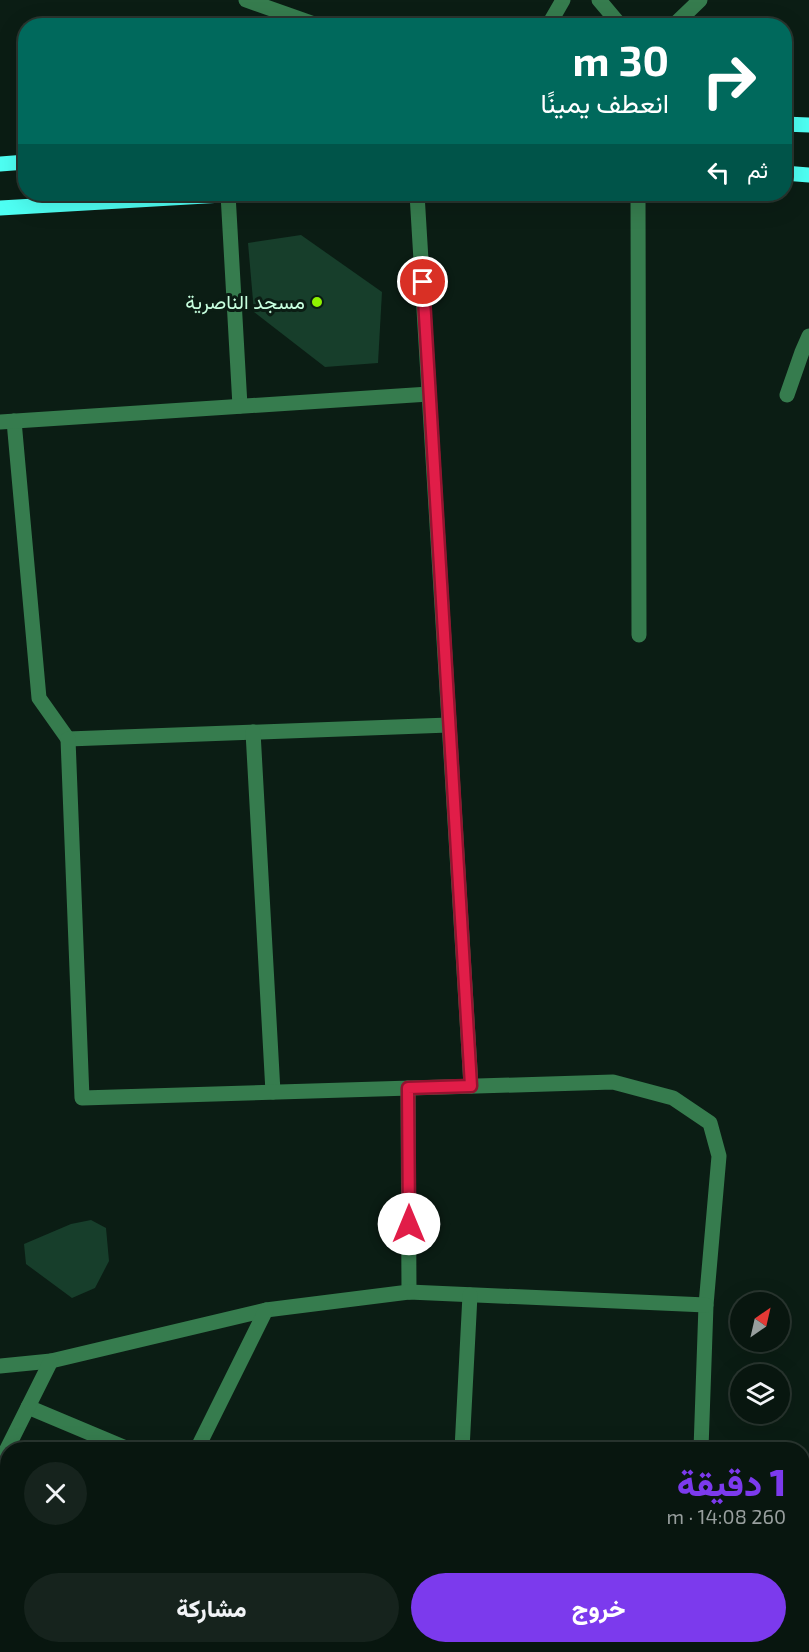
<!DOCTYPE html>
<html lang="ar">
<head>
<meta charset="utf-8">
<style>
	body { margin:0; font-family:"Exo 2",Vazirmatn,sans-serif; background:#16231d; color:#f1f3f6; direction:rtl; height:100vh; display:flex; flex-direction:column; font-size:22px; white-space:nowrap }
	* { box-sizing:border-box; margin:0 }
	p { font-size:20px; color:#989f9e }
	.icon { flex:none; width:33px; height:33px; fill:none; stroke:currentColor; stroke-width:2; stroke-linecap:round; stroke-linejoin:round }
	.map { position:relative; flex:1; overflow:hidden; direction:ltr }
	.details { position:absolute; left:0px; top:1442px; width:810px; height:212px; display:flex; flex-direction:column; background:#08160f; border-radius:24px 24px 0 0; box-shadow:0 6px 24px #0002,0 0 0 2px #29352f; direction:rtl }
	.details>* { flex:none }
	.hud { position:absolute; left:18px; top:18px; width:774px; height:183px; border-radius:24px; box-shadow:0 6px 24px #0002,0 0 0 2px #29352f; direction:rtl; background:#00695c; color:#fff; overflow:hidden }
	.needle { width:39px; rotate:34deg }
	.controls { position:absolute; left:730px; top:1292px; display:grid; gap:12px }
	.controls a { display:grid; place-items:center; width:60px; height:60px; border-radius:50%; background:#08160f; box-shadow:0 6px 24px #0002,0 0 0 2px #29352f; font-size:30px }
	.pin { position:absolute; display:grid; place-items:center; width:51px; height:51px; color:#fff; margin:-26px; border:3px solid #fff; border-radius:50%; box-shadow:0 2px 6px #0007 }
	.me { position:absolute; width:66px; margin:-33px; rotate:0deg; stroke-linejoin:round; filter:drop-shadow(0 0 4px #0008) }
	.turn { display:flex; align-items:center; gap:21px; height:126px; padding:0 24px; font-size:27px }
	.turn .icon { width:78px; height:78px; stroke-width:2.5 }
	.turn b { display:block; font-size:42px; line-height:51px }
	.then { display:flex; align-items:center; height:57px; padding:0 24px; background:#0003; gap:12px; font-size:22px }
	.round { display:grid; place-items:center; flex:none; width:63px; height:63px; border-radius:32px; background:#16231d }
	.overview { display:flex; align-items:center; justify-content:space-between; height:102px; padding:0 24px }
	h1 { font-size:36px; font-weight:800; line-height:45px; color:#7c3aed }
	.cta { display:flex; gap:12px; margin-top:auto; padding:12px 24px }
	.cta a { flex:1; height:69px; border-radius:36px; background:#7c3aed; color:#fff; font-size:24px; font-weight:800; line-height:69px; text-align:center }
	.cta a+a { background:#16231d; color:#f1f3f6 }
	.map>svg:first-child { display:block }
</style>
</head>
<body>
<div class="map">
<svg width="809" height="1652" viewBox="0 0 809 1652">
	<rect width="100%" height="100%" fill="#0b1d14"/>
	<g fill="#173e2b">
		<path d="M 301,235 L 382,292 L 378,363 L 325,367 L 254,312 L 248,243 Z"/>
		<path d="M 91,1220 L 106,1228 L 109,1261 L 95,1288 L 72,1298 L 26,1264 L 24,1244 L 71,1224 Z"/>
	</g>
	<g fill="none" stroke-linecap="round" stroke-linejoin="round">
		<g stroke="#367c4e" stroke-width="15">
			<path d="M 246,0 L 320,26"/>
			<path d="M 599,0 L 621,26"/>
			<path d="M 548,26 L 563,0"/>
			<path d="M 673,26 L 700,0"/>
			<path d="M 228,194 L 240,406"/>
			<path d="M 417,194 L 471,1086"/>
			<path d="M 638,194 L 639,635"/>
			<path d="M 787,395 L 802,352 L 809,336"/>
			<path d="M 14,421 L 39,698 L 68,739 L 449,725"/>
			<path d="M 0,422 L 429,394"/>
			<path d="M 253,732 L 273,1092"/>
			<path d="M 68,739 L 82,1098 L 613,1082 L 673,1098 L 710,1123 L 719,1156 L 706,1305 L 701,1449"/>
			<path d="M 408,1088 L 409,1292"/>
			<path d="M 0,1366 L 51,1361 L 266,1310 L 409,1292 L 706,1305"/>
			<path d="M 28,1407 L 128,1449"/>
			<path d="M 197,1449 L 266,1310"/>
			<path d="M 462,1449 L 470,1295"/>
			<path d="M 0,1463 L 51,1361"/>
			<path d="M 0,1525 L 8,1529"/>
			<path d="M 316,1646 L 322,1652"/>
			<path d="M 159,1652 L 165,1646"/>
			<path d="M 452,1652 L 452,1646"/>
			<path d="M 695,1652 L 696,1646"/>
		</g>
		<g stroke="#4efff3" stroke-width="15">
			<path d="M 784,124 L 809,125"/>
			<path d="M 0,164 L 26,162"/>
			<path d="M 784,173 L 809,175"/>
			<path d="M 0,208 L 240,194"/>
		</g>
	</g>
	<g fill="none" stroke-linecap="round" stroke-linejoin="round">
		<defs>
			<path id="route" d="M 409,1224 L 408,1088 L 471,1086 L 423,282"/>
		</defs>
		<use href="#route" stroke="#92132f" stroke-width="15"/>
		<use href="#route" stroke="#e11d48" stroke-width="10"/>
	</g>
	<circle fill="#8ff200" stroke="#0b1d14" stroke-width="2" cx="317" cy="302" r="6"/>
	<g text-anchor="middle" stroke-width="6" stroke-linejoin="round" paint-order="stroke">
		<g font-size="20" fill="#c7ffdf" stroke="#0b1d14" text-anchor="end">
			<text x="305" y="309">مسجد الناصرية</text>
		</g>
	</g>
</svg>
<div class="controls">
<a><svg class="needle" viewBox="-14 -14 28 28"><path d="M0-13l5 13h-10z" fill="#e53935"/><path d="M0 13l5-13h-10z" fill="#989f9e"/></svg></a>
<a><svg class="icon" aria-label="layers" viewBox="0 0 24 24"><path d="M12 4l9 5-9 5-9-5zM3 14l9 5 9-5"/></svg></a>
</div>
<div class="pin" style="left:423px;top:282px;background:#d93025"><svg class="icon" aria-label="arrive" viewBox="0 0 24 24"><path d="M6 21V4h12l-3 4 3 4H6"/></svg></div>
<svg class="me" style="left:409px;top:1224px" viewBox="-20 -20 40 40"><circle r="19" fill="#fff"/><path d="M0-13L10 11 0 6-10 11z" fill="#e11d48"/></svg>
<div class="hud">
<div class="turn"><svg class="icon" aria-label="right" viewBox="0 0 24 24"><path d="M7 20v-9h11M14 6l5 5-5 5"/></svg><div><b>30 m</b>انعطف يمينًا</div></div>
<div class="then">ثم<svg class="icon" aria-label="left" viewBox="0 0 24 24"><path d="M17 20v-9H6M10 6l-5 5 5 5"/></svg></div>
</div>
<section class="details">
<div class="overview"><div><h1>1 دقيقة</h1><p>260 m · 14:08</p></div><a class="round"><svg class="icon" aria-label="close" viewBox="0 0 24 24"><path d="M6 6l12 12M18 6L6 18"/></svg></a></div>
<div class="cta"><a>خروج</a><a>مشاركة</a></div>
</section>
</div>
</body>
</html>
